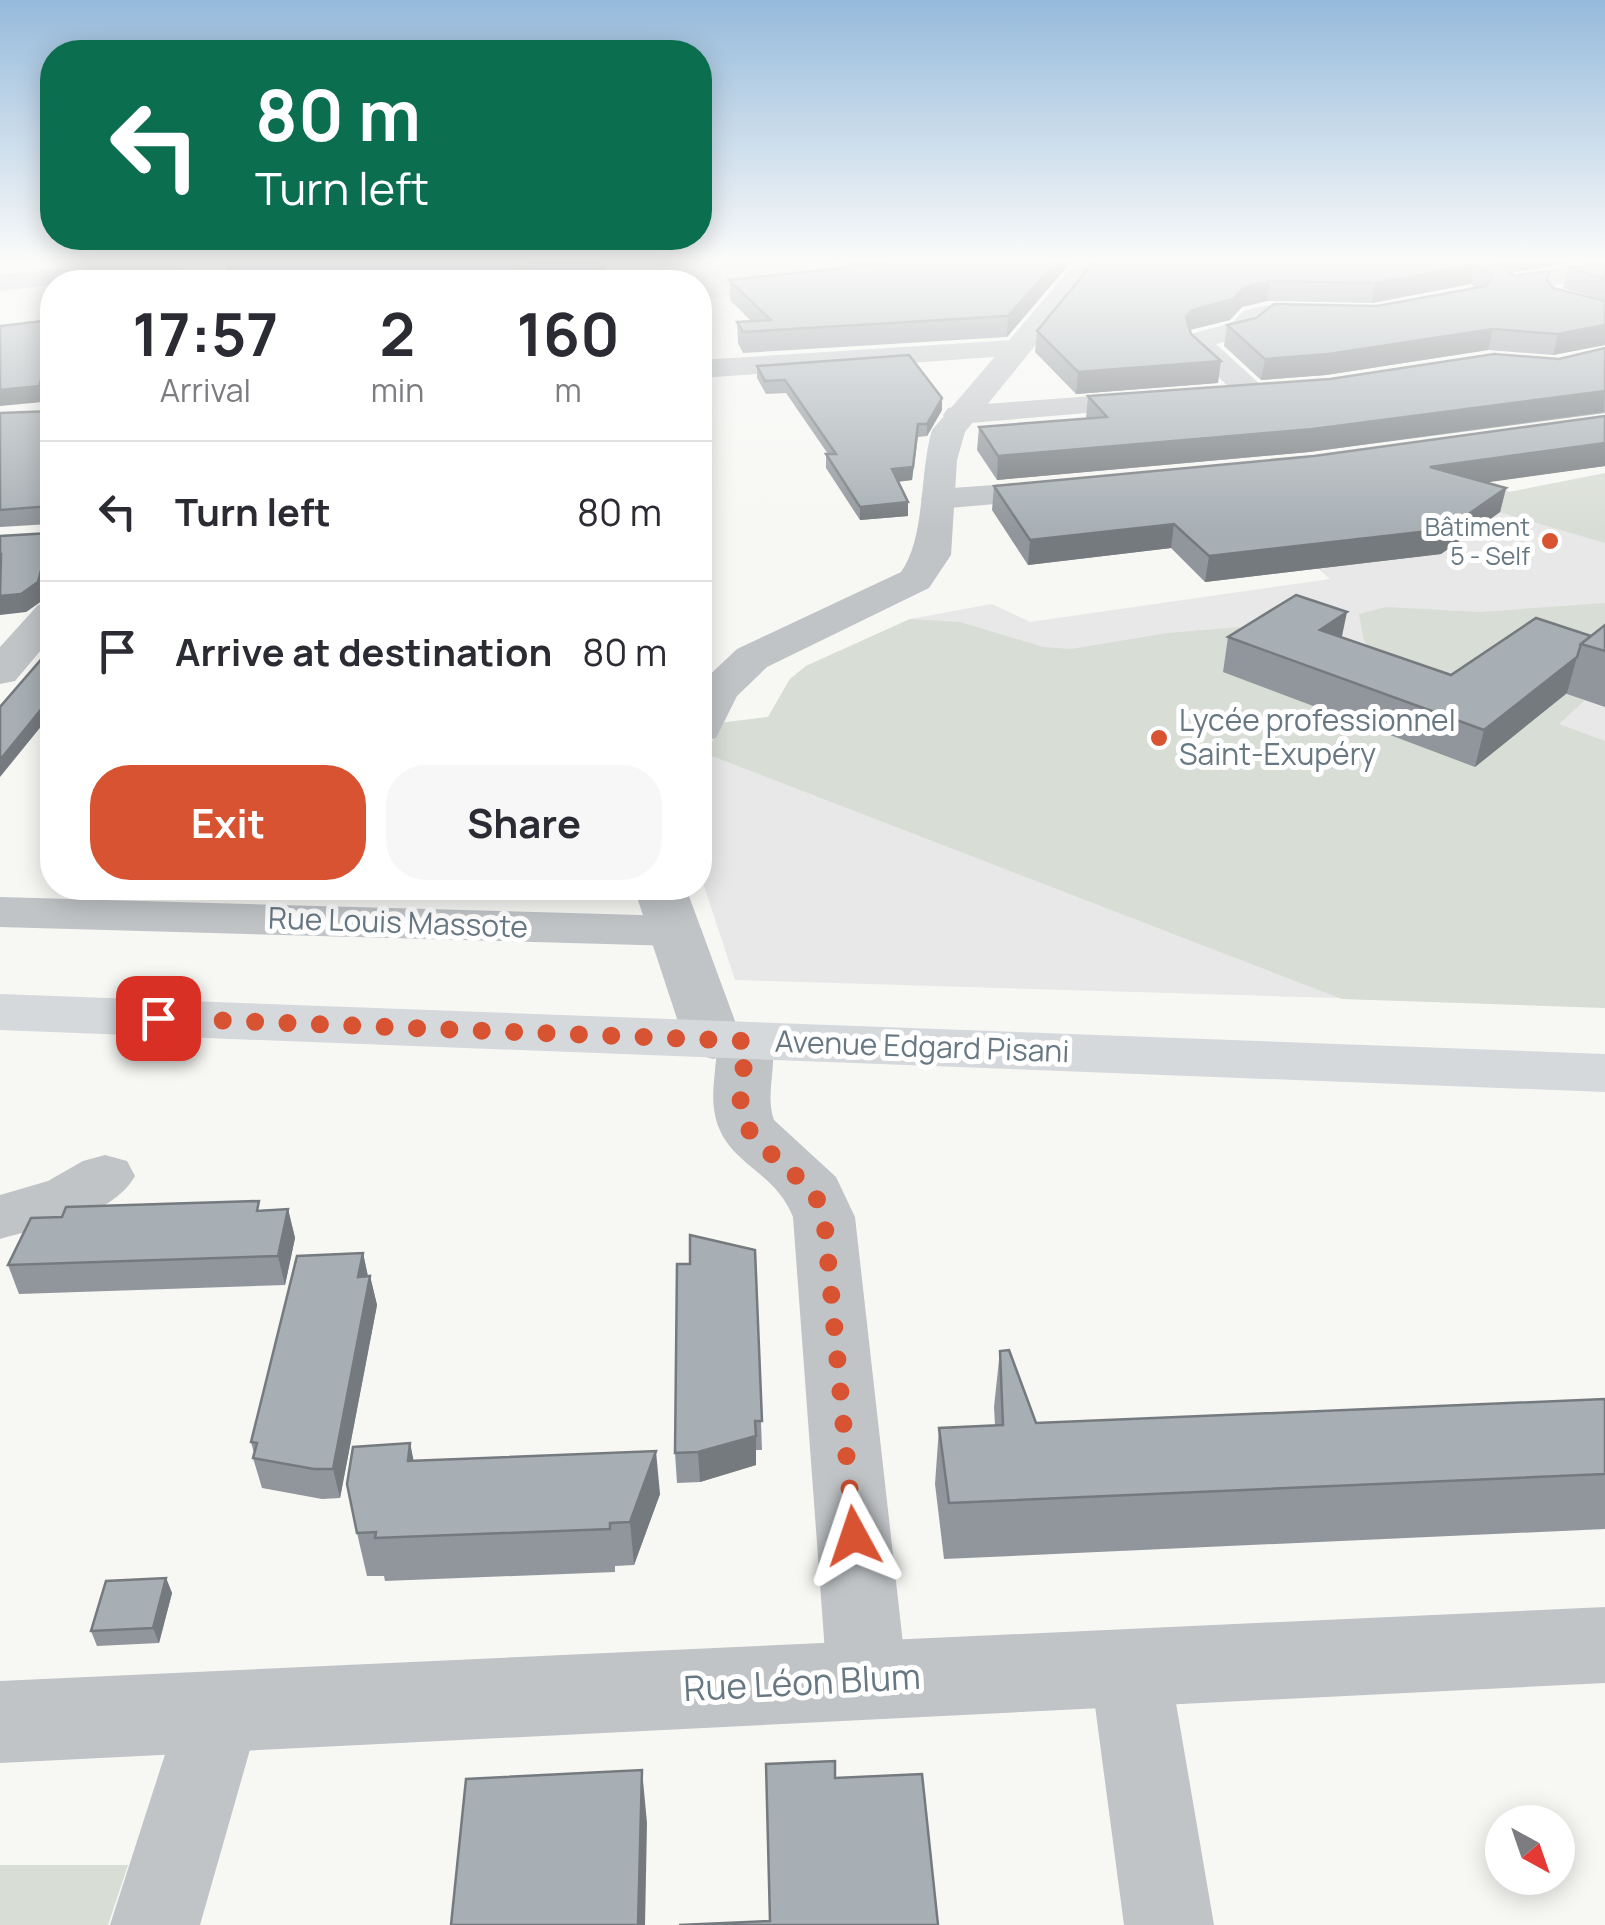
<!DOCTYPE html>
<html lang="en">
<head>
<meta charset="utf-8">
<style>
	body { margin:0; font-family:Manrope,sans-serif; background:#f7f7f7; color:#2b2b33; height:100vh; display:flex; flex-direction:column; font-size:38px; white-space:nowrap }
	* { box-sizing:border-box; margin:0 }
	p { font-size:32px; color:#7c7c81 }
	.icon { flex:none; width:55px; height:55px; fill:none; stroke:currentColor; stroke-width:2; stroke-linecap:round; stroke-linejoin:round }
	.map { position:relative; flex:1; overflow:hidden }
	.panel { position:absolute; left:40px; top:270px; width:672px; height:630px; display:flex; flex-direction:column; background:#fff; border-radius:40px; box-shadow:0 5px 25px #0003 }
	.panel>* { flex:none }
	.guide { position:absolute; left:40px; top:40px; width:672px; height:210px; border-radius:40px; box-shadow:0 5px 25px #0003; background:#0b6e4f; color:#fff; overflow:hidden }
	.needle { width:65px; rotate:140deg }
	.controls { position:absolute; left:1485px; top:1805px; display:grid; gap:20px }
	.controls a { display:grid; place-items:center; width:90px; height:90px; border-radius:50%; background:#fff; box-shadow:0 5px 25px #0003; font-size:50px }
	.pin { position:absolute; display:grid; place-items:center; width:85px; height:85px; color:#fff; margin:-42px; border-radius:20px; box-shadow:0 5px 15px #0006 }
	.me { position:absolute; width:110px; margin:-55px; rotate:355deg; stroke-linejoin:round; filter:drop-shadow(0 0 8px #0008) }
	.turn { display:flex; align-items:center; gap:35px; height:210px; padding:0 50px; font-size:45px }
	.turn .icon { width:130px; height:130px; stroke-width:2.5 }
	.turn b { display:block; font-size:70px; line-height:85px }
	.eta { display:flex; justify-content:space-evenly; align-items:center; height:170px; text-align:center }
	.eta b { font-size:60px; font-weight:700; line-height:70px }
	.cta { display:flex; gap:20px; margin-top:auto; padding:20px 50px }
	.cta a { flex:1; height:115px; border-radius:40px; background:#d85332; color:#fff; font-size:40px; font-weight:700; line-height:115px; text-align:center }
	.cta a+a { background:#f7f7f7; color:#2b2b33 }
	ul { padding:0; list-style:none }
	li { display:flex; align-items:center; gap:30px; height:140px; padding:0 50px; border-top:2px solid #e1e1e2 }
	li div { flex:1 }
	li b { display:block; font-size:38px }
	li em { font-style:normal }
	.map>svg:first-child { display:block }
</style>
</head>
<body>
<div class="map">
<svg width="1605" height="1925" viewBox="0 0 1605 1925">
	<rect width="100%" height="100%" fill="#f7f7f4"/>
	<g fill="#e7e8e7">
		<path d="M 244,262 L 831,262 L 857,281 L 700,300 L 700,282 L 198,282 Z"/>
		<path d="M 1605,474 L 1605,1006 L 735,980 L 700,874 L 700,778 L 720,723 L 768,717 L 790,679 L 806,666 L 910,619 L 992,604 L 1030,622 L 1330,579 L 1254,513 L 1494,483 L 1509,492 Z"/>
	</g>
	<g fill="#d8ddd5">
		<path d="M 698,262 L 802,262 L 819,276 L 725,286 Z"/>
		<path d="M 1605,473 L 1605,543 L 1489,509 L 1402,494 L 1494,483 L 1509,492 Z"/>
		<path d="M 1605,603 L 1605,679 L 1502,672 L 1585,700 L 1559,724 L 1605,741 L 1605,1008 L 1342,999 L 707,754 L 720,723 L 768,717 L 790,679 L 806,666 L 910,619 L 960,622 L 1043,647 L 1071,649 L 1168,633 L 1266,625 L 1378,658 L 1364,641 L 1359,614 L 1386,607 L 1480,612 Z"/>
		<path d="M 0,1865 L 128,1865 L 108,1925 L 0,1925 Z"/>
	</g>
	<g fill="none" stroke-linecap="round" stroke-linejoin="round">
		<g fill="#c0c4c7" fill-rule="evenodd">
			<path d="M 1600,262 L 1605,264 L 1605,276 L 1600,278 L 1511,292 L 1498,284 L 1511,276 Z"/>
			<path d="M 1329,304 L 1339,306 L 1343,312 L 1339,318 L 1268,321 L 1252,335 L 1216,344 L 1263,387 L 1267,393 L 1263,399 L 1241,399 L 1187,346 L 1190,334 L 1232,323 L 1243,311 L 1267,305 Z"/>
			<path d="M 1013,340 L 1023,343 L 1027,349 L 1023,355 L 700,378 L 700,360 Z"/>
			<path d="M 1157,391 L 1168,394 L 1172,400 L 1168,406 L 959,424 L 948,422 L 943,415 L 948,408 L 959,406 Z"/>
			<path d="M 1063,480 L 1075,483 L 1080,490 L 1075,497 L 938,509 L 926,506 L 921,499 L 926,492 L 938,489 Z"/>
			<path d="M 52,601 L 52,637 L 15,681 L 0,684 L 0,647 L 38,605 Z"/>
			<path d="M 0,897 L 676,916 L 694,920 L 702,931 L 694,942 L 676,946 L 0,927 Z"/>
			<path d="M 746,1023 L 766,1028 C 783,1055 763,1090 774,1120 L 836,1177 L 855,1217 L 907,1679 L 895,1705 L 867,1716 L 839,1705 L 827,1679 L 793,1217 C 771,1160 705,1164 714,1081 C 716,1062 716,1045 726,1028 Z"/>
			<path d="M 105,1155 L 127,1161 L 135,1176 C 111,1218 44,1226 0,1239 L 0,1195 L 48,1181 L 83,1161 Z"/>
			<path d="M 1130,1631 L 1158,1642 L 1170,1668 L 1214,1925 L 1124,1925 L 1090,1668 L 1102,1642 Z"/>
			<path d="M 220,1673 L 249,1684 L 261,1711 L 200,1925 L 110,1925 L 179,1711 L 191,1684 Z"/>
		</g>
		<g fill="#c0c4c7" fill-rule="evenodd">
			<path d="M 113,262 L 192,262 L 179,270 L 0,291 L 0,275 Z"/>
			<path d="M 1076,262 L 1103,262 L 965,432 L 957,460 L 951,555 L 929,588 L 767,667 L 737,696 L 716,738 L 700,742 L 700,684 L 737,649 L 901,572 C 926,537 919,473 932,430 Z"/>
			<path d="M 634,888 L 686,888 L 742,1040 L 734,1053 L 713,1059 L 692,1053 L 684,1040 Z"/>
			<path d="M 1605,1607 L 1605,1683 L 0,1763 L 0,1681 Z"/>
		</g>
		<path fill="#d5d9dc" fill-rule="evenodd" d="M 0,994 L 1605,1054 L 1605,1092 L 0,1030 Z"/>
	</g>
	<g fill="#90969b">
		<path d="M 845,262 L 1071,262 L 1007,337 L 743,353 L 738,343 L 737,322 L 751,321 L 730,300 L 729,280 L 854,267 Z"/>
		<path d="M 1094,262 L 1577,262 L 1510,273 L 1514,276 L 1550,271 L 1548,282 L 1553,288 L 1605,301 L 1605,345 L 1553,355 L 1488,350 L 1326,375 L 1261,380 L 1224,346 L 1227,325 L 1377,306 L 1476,288 L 1471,284 L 1372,303 L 1267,301 L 1242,307 L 1230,320 L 1190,330 L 1218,383 L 1076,394 L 1035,352 L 1037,331 Z"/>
		<path d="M 1605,262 L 1605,300 L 1563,288 L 1568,268 Z"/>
		<path d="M 1605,348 L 1605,413 L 1309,452 L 997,480 L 977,450 L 979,427 L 1086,418 L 1088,396 L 1330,379 L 1559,359 Z"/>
		<path d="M 757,366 L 942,410 L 927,436 L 918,437 L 912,480 L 898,482 L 908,502 L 908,516 L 860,520 L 826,468 L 826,454 L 828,454 L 786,393 L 766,394 L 757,378 Z"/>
		<path d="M 52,411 L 52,563 L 43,600 L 26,612 L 50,533 L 50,524 L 0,527 L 0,413 Z"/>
		<path d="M 1605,416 L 1605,466 L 1485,482 L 1506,488 L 1500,512 L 1441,554 L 1205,582 L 1171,548 L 1028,565 L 992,510 L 994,486 L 1314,456 Z"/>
		<path d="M 1605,625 L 1605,707 L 1567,694 L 1567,693 L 1475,767 L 1223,672 L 1228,637 L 1342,637 L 1451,675 L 1591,636 Z"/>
		<path d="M 288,1209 L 295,1238 L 285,1285 L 19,1294 L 8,1265 L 261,1210 Z"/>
		<path d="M 755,1250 L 762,1450 L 756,1450 L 756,1465 L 700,1482 L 677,1483 L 675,1453 L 690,1264 Z"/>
		<path d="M 363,1253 L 368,1276 L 370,1276 L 377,1305 L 340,1498 L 322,1499 L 262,1488 L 253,1458 L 254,1453 L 251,1442 Z"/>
		<path d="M 1000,1351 L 1036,1423 L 1605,1399 L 1605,1529 L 944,1559 L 935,1484 L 939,1428 L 995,1425 L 994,1407 Z"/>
		<path d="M 410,1443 L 413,1460 L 660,1494 L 634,1565 L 615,1566 L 615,1572 L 385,1581 L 384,1576 L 367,1576 L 357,1533 Z"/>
		<path d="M 166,1578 L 172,1593 L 159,1643 L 97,1646 L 91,1631 Z"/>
	</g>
	<g fill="#757a7e">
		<path d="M 566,262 L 606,262 L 606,271 L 581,273 L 582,281 L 516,282 L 514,266 Z"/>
		<path d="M 1056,262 L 1071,262 L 1007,337 L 1008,316 Z"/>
		<path d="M 1501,262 L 1577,262 L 1510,272 L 1499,263 Z"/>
		<path d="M 1476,265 L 1471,284 L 1372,303 L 1375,283 Z"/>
		<path d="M 1270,281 L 1267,301 L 1242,307 L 1230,320 L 1189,330 L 1186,317 L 1192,310 L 1245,287 Z"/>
		<path d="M 1605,325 L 1605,345 L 1553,355 L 1558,334 Z"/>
		<path d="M 1493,329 L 1488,350 L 1326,375 L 1261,380 L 1265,359 Z"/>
		<path d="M 52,348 L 52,374 L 43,402 L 0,406 L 0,390 Z"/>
		<path d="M 1221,361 L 1218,383 L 1076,394 L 1078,372 Z"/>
		<path d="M 1605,391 L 1604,412 L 1309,452 L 997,480 L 998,456 Z"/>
		<path d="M 942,398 L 942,410 L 927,436 L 927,424 Z"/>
		<path d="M 918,424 L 912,480 L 891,482 L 892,469 Z"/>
		<path d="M 1605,443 L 1605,466 L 1425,491 L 1430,467 Z"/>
		<path d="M 1506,488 L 1500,512 L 1441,554 L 1205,582 L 1209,556 Z"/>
		<path d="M 908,502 L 908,516 L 860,520 L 860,507 Z"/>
		<path d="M 1174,524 L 1171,548 L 1028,565 L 1030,540 Z"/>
		<path d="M 52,528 L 52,563 L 43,600 L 26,612 L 0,615 L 0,596 Z"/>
		<path d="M 1347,612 L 1340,646 L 1320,630 Z"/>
		<path d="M 1577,657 L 1567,693 L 1475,767 L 1484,730 Z"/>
		<path d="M 52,696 L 52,713 L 0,777 L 0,760 Z"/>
		<path d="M 288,1209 L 295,1238 L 285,1285 L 278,1256 Z"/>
		<path d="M 363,1253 L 369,1282 L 358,1277 Z"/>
		<path d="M 370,1276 L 377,1305 L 340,1498 L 333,1469 Z"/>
		<path d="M 756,1436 L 756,1465 L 700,1482 L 698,1452 Z"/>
		<path d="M 410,1443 L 419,1487 L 408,1461 Z"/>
		<path d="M 656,1451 L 660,1494 L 634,1565 L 630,1522 Z"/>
		<path d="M 166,1578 L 172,1593 L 159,1643 L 153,1628 Z"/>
		<path d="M 642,1770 L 647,1823 L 645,1925 L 638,1925 Z"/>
	</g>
	<g fill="#a7afb4" stroke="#757a7e" stroke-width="2.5">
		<path d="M 228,262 L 566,262 L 514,266 L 533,282 L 151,282 L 229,276 Z"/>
		<path d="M 884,262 L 1056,262 L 1008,316 L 743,332 L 737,322 L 771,320 L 729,280 L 887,263 Z"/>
		<path d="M 1094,262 L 1501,262 L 1499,263 L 1514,276 L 1550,271 L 1547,280 L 1553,288 L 1605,301 L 1605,325 L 1558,334 L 1493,329 L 1329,354 L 1265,359 L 1227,325 L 1256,318 L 1274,304 L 1377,306 L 1486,286 L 1493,276 L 1476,265 L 1375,283 L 1270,281 L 1245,287 L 1233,299 L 1192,310 L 1186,317 L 1191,334 L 1221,361 L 1078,372 L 1037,331 Z"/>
		<path d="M 1605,262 L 1605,279 L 1568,268 L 1602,262 Z"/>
		<path d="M 52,320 L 52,348 L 39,386 L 0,390 L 0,326 Z"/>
		<path d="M 1605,348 L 1605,391 L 1313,429 L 998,456 L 979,427 L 1107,417 L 1088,396 L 1330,379 L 1494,354 L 1559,359 Z"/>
		<path d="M 909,355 L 942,398 L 927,424 L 918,424 L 913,467 L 892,469 L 908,502 L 860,507 L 826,454 L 836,454 L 785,380 L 765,381 L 757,366 Z"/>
		<path d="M 52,411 L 52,528 L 38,582 L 21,594 L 0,596 L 1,554 L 0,554 L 0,536 L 50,533 L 50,506 L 0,510 L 0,413 Z"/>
		<path d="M 1605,416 L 1605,443 L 1430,467 L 1506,488 L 1447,529 L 1209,556 L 1174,524 L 1030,540 L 994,486 L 1314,456 Z"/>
		<path d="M 1296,595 L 1347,612 L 1320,630 L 1451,675 L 1536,618 L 1591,636 L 1581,644 L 1577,657 L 1484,730 L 1228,637 Z"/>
		<path d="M 1605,625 L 1605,651 L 1581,644 Z"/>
		<path d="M 51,648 L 52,648 L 52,696 L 0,760 L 0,707 Z"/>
		<path d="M 259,1201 L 257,1211 L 288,1209 L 278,1256 L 8,1265 L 31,1218 L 62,1217 L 66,1207 Z"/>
		<path d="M 690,1235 L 755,1250 L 762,1421 L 755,1421 L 756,1436 L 698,1452 L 675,1453 L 677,1264 L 690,1264 Z"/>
		<path d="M 363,1253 L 358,1277 L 370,1276 L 333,1469 L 314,1469 L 253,1458 L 257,1443 L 251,1442 L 297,1256 Z"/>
		<path d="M 1009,1350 L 1036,1423 L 1605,1399 L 1605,1474 L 949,1503 L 939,1428 L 1003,1425 L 1000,1351 Z"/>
		<path d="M 410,1443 L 408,1461 L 656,1451 L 630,1522 L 610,1523 L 610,1529 L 375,1538 L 376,1532 L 357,1533 L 347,1484 L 353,1447 Z"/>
		<path d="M 166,1578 L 153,1628 L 91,1631 L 106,1581 Z"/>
		<path d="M 835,1761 L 835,1778 L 922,1774 L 938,1925 L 679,1925 L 770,1921 L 766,1764 Z"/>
		<path d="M 642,1770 L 638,1925 L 451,1925 L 466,1779 Z"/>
	</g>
	<linearGradient id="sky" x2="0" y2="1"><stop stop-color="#95badb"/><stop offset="0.49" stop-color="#fbfbfa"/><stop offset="1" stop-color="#fbfbfa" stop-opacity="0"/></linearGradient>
	<rect width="1605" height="531" fill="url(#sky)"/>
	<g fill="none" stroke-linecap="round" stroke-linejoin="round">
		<path stroke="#d85332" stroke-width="18" stroke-dasharray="0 32.4" d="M 158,1018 L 746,1041 L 740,1107 L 746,1126 L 760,1144 L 814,1192 L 824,1217 L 854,1536"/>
	</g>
	<g fill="#d85332" stroke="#fff" stroke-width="4">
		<circle cx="1550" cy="541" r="10"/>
		<circle cx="1159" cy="738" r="10"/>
	</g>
	<g text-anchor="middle" stroke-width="10" stroke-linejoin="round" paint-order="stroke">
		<g font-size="25" fill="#677883" stroke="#fff" text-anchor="end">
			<text x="1530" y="536">Bâtiment<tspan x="1530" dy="29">5 - Self</tspan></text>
		</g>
		<g font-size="30" fill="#677883" stroke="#fff" text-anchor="start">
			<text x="1179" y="731">Lycée professionnel<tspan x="1179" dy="34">Saint-Exupéry</tspan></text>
		</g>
		<g font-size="30" fill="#677883" stroke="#fff">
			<text transform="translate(398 923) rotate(2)" y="10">Rue Louis Massote</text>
			<text transform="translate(922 1047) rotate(2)" y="10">Avenue Edgard Pisani</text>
		</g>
		<g font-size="35" fill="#677883" stroke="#fff">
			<text transform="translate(802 1683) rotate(-3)" y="12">Rue Léon Blum</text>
		</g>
	</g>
</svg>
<div class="controls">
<a><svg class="needle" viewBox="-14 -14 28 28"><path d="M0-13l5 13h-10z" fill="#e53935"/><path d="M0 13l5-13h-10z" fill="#7c7c81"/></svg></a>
</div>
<div class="pin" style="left:158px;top:1018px;background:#d93025"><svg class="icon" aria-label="arrive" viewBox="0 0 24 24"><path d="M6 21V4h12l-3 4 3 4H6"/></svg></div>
<svg class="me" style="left:854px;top:1536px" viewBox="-20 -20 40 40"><path d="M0-17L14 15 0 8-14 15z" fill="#d85332" stroke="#fff" stroke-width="4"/></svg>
<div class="guide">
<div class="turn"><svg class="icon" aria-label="left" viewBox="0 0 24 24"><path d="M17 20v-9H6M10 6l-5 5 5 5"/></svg><div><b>80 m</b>Turn left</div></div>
</div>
<section class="panel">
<div class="eta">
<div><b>17:57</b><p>Arrival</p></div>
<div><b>2</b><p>min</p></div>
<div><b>160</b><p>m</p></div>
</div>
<ul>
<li><svg class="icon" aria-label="left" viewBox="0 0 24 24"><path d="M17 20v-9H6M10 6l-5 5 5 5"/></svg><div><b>Turn left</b></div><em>80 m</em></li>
<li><svg class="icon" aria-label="arrive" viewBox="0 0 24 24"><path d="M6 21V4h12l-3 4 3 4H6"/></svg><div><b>Arrive at destination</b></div><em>80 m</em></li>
</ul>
<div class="cta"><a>Exit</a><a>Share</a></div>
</section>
</div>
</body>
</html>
